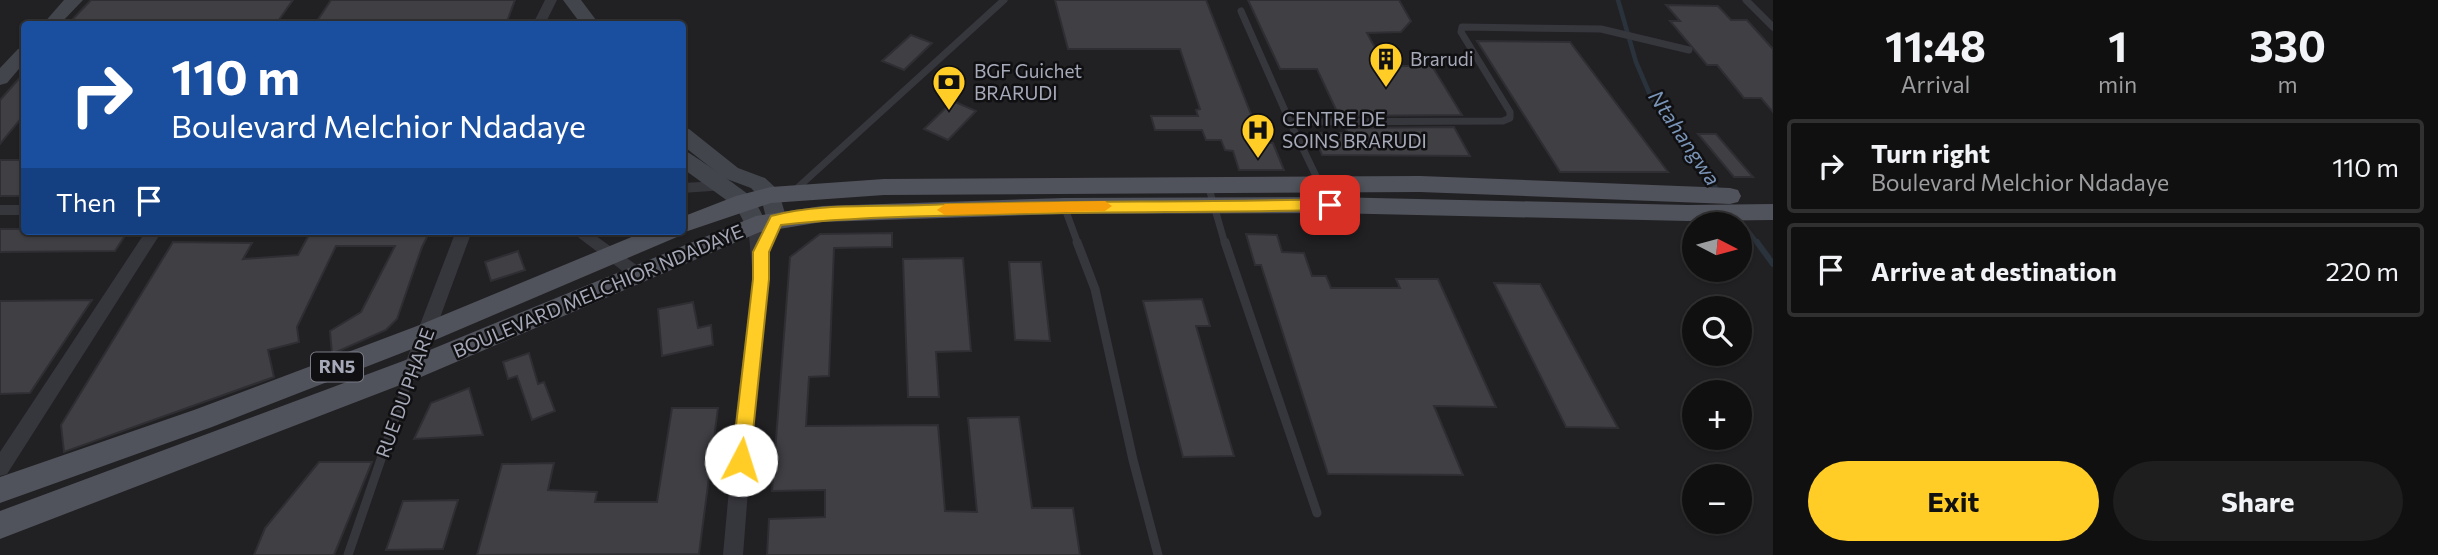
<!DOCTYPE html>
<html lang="en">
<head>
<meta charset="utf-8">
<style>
	body { margin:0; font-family:Commissioner,sans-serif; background:#1e1e1f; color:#f1f3f6; height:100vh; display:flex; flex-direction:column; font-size:26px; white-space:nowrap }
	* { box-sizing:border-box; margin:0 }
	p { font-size:23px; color:#9c9d9f }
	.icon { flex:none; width:38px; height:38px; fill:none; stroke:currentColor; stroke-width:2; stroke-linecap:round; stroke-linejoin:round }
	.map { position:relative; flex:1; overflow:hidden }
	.panel { display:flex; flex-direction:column; background:#101011; width:665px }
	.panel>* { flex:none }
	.top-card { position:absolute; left:21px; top:21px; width:665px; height:214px; border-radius:7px; box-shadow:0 2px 5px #0004,0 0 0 2px #303031; background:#1a4fa0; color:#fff; overflow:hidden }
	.needle { width:46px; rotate:96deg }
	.controls { position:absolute; left:1682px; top:212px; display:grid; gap:14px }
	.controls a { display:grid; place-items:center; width:70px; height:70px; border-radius:50%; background:#101011; box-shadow:0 2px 5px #0004,0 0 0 2px #303031; font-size:35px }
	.pin { position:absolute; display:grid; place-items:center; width:60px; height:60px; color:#fff; margin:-30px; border-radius:14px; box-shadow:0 4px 10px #0006 }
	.me { position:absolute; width:77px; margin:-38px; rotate:5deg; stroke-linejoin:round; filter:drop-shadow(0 0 5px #0008) }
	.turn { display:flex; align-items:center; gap:24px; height:147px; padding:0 35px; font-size:32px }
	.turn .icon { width:91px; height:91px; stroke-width:2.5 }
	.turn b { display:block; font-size:49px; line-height:60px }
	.then { display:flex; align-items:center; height:66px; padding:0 35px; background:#0003; gap:14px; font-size:26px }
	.eta { display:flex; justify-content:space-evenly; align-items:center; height:119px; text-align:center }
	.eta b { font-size:42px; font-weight:700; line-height:49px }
	.cta { display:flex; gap:14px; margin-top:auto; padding:14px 35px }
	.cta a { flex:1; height:80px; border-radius:42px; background:#ffcd25; color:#111; font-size:28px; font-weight:700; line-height:80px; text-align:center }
	.cta a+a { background:#1e1e1f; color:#f1f3f6 }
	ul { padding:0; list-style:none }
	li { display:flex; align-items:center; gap:21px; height:94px; margin:0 14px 10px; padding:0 21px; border:4px solid #303031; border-radius:7px }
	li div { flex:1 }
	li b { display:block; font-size:26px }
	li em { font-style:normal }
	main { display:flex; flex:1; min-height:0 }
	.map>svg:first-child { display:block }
</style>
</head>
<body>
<main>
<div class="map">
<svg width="1773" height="555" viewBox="0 0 1773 555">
	<rect width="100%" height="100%" fill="#151517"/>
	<path fill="#212124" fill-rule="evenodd" d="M 0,0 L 1773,0 L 1773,555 L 0,555 ZM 24,24 L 682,24 L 682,231 L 24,231 ZM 1694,224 L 1740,224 L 1740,270 L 1694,270 ZM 1694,308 L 1740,308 L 1740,354 L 1694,354 ZM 1694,392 L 1740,392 L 1740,438 L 1694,438 ZM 1694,476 L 1740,476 L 1740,522 L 1694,522 Z"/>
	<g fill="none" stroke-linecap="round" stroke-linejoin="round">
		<g stroke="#2a323c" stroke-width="4.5">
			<path d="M 1618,0 L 1636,62 L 1651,97 L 1719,192"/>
			<path d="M 1737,216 L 1758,244"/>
		</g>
		<path stroke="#2a323c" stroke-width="6" d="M 1757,242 L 1773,264"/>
	</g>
	<g fill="#3f3f44" stroke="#2f2f33" stroke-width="2">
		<path d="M 91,0 L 293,0 L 276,24 L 68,24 Z"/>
		<path d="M 331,0 L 515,0 L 506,24 L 315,24 Z"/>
		<path d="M 1055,0 L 1206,0 L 1262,142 L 1273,143 L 1284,170 L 1239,170 L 1233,151 L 1225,150 L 1221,140 L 1206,140 L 1202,130 L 1155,130 L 1151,116 L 1198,116 L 1196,110 L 1200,109 L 1180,49 L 1068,49 Z"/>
		<path d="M 1248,0 L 1399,0 L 1411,21 L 1401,32 L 1367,33 L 1385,66 L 1432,66 L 1462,115 L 1339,116 L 1317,69 L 1280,69 Z"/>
		<path d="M 1666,5 L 1718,6 L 1731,20 L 1747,20 L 1773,49 L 1773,112 L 1761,98 L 1744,98 L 1717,65 L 1707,65 L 1670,21 L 1680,21 Z"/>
		<path d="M 911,35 L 932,43 L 904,70 L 882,61 Z"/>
		<path d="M 1477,41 L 1570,42 L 1668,172 L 1560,172 Z"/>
		<path d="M 24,73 L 24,115 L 0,144 L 0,100 Z"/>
		<path d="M 953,101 L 976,111 L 948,140 L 924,129 Z"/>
		<path d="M 1454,127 L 1470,156 L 1322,155 L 1313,133 L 1348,133 L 1345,128 Z"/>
		<path d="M 1698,134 L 1716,134 L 1753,177 L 1734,177 Z"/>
		<rect x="0" y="160" width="24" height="36"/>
		<path d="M 0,229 L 24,229 L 24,231 L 128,231 L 115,251 L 0,252 Z"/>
		<path d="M 311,231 L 430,231 L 422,247 L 397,319 L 386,330 L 332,354 L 330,331 L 361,312 L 395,246 L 336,246 L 297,327 L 299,342 L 268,350 L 274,377 L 64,452 L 61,425 L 173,242 L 252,243 L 243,259 L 298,255 Z"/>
		<path d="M 892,233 L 892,247 L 834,248 L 829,376 L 809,377 L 806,426 L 938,425 L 945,511 L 977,512 L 968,418 L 1019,417 L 1032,508 L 1073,508 L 1080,555 L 767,555 L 769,519 L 825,517 L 825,490 L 772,491 L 790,257 L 820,234 Z"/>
		<path d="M 1246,234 L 1277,235 L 1282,252 L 1304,253 L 1312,276 L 1326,276 L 1331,288 L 1400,288 L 1396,279 L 1438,279 L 1496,407 L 1434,406 L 1463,475 L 1328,474 L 1261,265 L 1255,265 Z"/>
		<path d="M 518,251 L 525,270 L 491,281 L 485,262 Z"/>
		<path d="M 963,258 L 971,351 L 936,352 L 939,397 L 908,397 L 903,259 Z"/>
		<path d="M 1009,262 L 1041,262 L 1050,341 L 1015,340 Z"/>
		<path d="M 1494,283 L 1540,284 L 1618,428 L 1566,427 Z"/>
		<path d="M 1202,299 L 1210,326 L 1196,326 L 1234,456 L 1183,457 L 1143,301 Z"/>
		<path d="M 92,300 L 30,393 L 0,394 L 0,301 Z"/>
		<path d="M 693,302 L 698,328 L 711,325 L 713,345 L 662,356 L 658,309 Z"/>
		<path d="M 529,353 L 538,384 L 544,382 L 555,411 L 532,420 L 517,376 L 508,379 L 503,362 Z"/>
		<path d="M 469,388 L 483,435 L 414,439 L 431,403 Z"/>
		<path d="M 672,408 L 718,408 L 699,554 L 477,555 L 502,464 L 554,463 L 548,490 L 597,492 L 595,502 L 657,502 Z"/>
		<path d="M 319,462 L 372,462 L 334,555 L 254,555 L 265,528 Z"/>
		<path d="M 458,500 L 443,549 L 386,550 L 403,501 Z"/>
	</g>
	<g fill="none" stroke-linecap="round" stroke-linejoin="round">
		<g stroke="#36363d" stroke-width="7">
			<path d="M 1746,0 L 1773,27"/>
			<path d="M 1241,11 L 1290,122"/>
			<path d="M 1208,185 L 1225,244"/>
			<path d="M 794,191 L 1004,0"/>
			<path d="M 1330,205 L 1290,122 L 1503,121 L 1510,118 L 1510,112 L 1461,32 L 1462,27 L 1601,29 L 1689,50"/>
			<path d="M 1064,206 L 1078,244"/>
		</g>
		<g stroke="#36363d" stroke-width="9">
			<path d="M 1077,242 L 1095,289 L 1133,460 L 1158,555"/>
			<path d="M 1225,242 L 1317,513"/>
			<path d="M 348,555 L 410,375"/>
		</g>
		<g fill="#36363d" fill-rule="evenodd">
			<path d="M 545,0 L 557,0 L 545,24 L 533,24 Z"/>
			<path d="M 721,181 L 726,182 L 728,186 L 726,190 L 682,193 L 682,183 Z"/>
			<rect x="0" y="205" width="24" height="10"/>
			<path d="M 756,219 L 764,224 L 769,279 L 754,413 L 743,555 L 723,555 L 736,413 L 753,279 L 748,224 Z"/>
			<path d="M 146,231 L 162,231 L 7,474 L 0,476 L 0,452 Z"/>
			<path d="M 456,231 L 472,231 L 421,369 L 418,374 L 412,376 L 406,374 L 403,369 Z"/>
			<path d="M 570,231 L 589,231 L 645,271 L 647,275 L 645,279 L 633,279 Z"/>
		</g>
		<g fill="#43454d" fill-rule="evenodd">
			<path d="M 64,0 L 83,0 L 60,24 L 43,24 Z"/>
			<path d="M 563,0 L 581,0 L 599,24 L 581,24 Z"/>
			<path d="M 24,47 L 24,63 L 7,83 L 0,85 L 0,68 L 18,49 Z"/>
			<path d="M 682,128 L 689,129 L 738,168 L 765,178 L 778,190 L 787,220 L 784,225 L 776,228 L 768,225 L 761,198 L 751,188 L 724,178 L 682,145 Z"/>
			<path d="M 682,149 C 688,151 744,190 750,196 C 757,202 762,215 767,224 L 764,230 L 756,232 L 748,230 L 736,207 L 682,168 Z"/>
		</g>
		<g fill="#51535c" fill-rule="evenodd">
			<path d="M 1420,176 L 1730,188 L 1738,190 L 1741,196 L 1738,202 L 1730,204 L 1420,192 L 884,195 L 771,203 L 679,234 L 677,237 L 435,340 L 212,427 L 0,503 L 0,477 L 194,410 L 417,326 L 646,231 L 682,231 L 682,217 L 736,196 L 771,187 L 884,179 Z"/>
			<path d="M 1330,197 L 1688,205 L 1773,204 L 1773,220 L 1688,221 L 1330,213 L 1064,214 L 822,222 L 760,232 L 421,377 L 0,539 L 0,511 L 403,361 L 756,216 L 822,206 L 1064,198 Z"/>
		</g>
	</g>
	<path fill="#ffcd25" stroke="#a68518" stroke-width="2" d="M 1330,199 L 1338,205 L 1330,210 C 1199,213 1067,211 936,216 C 884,217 833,219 781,225 L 769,252 L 769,279 L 750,460 L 747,466 L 741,468 L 734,466 L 732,460 L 753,279 L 753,252 L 771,216 C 816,203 877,207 925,205 C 1060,200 1195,203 1330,199 Z"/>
	<path fill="#f59e0b" d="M 1105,201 L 1112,206 L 1105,211 L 945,215 L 937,210 L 945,204 Z"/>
	<defs>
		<symbol id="building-pin" viewBox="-11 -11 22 30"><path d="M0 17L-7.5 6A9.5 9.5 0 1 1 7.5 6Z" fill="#ffcd25" stroke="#101012"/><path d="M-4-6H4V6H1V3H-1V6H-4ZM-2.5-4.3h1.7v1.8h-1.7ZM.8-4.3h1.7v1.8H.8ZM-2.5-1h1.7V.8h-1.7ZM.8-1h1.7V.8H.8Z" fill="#111"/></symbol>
		<symbol id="bank-pin" viewBox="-11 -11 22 30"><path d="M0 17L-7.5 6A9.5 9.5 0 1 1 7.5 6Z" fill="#ffcd25" stroke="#101012"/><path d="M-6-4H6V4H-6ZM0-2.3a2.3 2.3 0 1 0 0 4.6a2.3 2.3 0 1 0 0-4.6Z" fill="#111"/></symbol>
		<symbol id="hospital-pin" viewBox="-11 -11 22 30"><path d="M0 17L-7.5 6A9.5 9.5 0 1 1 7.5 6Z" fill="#ffcd25" stroke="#101012"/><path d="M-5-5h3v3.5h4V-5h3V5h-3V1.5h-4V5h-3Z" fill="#111"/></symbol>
	</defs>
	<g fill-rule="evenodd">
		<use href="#building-pin" x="1367" y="40" width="38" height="52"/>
		<use href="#bank-pin" x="930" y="63" width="38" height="52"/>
		<use href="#hospital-pin" x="1239" y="111" width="38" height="52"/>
	</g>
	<g text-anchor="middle" stroke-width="5" stroke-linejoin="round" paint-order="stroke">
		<rect fill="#101012" stroke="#797b86" stroke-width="2" x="311" y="352.5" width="52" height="29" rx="5"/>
		<g font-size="18" font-weight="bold" fill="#a6a9b8">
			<text x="337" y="373">RN5</text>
		</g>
		<g font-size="19" fill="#a6a9b8" stroke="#101012" text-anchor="start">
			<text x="1410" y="66">Brarudi</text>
			<text x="974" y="78">BGF Guichet<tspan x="974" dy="22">BRARUDI</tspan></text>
			<text x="1282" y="126">CENTRE DE<tspan x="1282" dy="22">SOINS BRARUDI</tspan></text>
		</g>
		<g font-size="19" fill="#a6a9b8" stroke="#101012">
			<text transform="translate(598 291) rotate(-23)" y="7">BOULEVARD MELCHIOR NDADAYE</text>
			<text transform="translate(405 393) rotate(-70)" y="7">RUE DU PHARE</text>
		</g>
		<g font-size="21" font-style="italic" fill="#7a94b7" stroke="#101012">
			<text transform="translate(1684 138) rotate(56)" y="7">Ntahangwa</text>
		</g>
	</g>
</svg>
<div class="controls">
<a><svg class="needle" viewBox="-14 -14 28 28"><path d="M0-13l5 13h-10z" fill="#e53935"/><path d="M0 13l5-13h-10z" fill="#9c9d9f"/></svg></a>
<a><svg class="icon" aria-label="search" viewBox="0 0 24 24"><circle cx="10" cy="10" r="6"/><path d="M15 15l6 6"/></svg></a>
<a>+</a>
<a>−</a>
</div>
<div class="pin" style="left:1330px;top:205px;background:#d93025"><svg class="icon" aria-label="arrive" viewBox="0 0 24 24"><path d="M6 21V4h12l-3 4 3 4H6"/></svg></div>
<svg class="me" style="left:741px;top:460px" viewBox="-20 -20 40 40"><circle r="19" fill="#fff"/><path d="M0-13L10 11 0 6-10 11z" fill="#ffcd25"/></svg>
<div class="top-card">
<div class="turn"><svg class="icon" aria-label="right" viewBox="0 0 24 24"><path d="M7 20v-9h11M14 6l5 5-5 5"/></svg><div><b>110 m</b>Boulevard Melchior Ndadaye</div></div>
<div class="then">Then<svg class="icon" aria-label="arrive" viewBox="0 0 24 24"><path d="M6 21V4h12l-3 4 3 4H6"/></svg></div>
</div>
</div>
<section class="panel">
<div class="eta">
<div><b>11:48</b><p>Arrival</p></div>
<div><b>1</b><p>min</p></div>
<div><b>330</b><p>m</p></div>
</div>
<ul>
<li><svg class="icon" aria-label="right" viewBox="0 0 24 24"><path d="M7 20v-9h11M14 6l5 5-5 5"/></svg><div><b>Turn right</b><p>Boulevard Melchior Ndadaye</p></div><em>110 m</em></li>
<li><svg class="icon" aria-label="arrive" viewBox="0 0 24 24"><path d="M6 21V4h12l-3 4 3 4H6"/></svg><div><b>Arrive at destination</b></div><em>220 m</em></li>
</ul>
<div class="cta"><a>Exit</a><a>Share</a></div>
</section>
</main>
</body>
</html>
